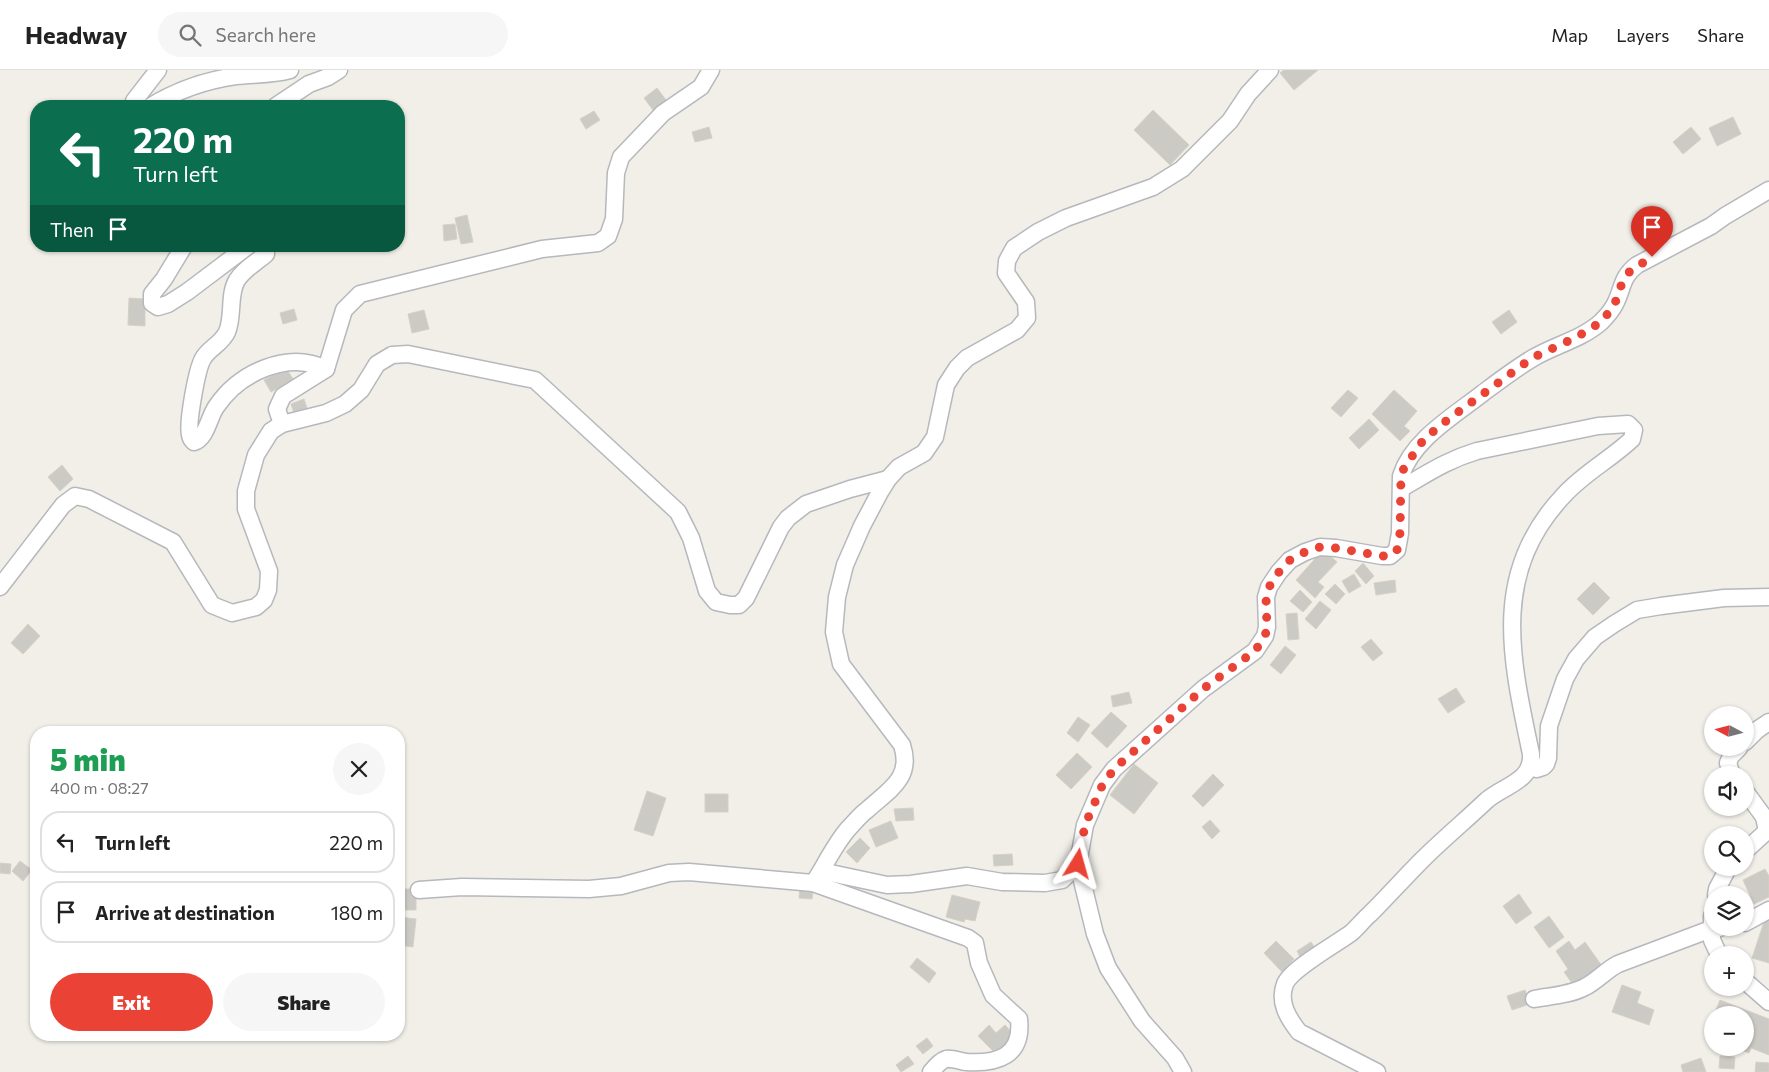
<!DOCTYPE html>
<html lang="en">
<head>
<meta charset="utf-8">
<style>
	body { margin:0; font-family:Commissioner,sans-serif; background:#f6f6f6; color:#222; height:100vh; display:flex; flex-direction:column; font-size:19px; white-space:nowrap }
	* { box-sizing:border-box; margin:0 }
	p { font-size:16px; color:#767676 }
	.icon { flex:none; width:28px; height:28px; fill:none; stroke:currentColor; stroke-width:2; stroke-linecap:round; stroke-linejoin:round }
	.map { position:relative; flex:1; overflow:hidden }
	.details { position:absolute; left:30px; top:656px; width:375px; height:315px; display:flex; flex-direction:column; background:#fff; border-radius:20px; box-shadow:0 1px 4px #0004 }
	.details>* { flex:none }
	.top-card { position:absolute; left:30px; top:30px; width:375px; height:152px; border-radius:20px; box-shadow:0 1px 4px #0004; background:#0b6e4f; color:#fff; overflow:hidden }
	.needle { width:32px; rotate:277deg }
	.tools { position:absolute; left:1704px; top:636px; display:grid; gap:10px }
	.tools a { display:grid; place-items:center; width:50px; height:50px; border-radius:50%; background:#fff; box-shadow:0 1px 4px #0004; font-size:25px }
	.pin { position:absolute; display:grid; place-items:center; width:42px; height:42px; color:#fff; margin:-51px -21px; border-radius:50% 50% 50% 0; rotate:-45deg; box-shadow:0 0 5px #0007 }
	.pin .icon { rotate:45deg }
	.me { position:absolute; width:55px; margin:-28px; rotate:8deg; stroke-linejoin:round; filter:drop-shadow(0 0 4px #0008) }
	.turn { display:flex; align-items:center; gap:18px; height:105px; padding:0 20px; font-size:22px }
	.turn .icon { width:65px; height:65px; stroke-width:2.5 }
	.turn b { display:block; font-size:35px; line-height:42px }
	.then { display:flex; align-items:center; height:48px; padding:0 20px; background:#0003; gap:10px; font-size:19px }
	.round { display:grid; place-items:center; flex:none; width:52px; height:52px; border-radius:26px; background:#f6f6f6 }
	.overview { display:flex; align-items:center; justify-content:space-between; height:85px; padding:0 20px }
	h1 { font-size:30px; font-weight:800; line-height:38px; color:#1e9e55 }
	.cta { display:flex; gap:10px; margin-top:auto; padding:10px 20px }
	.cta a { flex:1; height:58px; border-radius:30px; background:#ea4335; color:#fff; font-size:20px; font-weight:800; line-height:58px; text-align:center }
	.cta a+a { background:#f6f6f6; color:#222 }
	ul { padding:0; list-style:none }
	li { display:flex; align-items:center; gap:15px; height:62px; margin:0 10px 8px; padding:0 10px; border:2px solid #e0e0e0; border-radius:20px }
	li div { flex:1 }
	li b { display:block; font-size:19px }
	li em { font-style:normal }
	header { display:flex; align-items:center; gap:30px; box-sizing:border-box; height:70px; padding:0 25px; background:#fff; border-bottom:1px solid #e0e0e0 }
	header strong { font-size:24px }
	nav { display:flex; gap:28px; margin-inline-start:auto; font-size:18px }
	.search { width:350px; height:45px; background:#f6f6f6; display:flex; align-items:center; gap:12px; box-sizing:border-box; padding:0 18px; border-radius:28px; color:#767676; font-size:19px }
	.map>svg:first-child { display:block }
</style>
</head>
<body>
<header>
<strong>Headway</strong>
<div class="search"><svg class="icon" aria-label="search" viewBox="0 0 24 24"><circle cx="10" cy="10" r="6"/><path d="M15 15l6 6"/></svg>Search here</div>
<nav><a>Map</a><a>Layers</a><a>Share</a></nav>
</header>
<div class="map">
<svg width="1769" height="1002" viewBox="0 0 1769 1002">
	<rect width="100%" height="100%" fill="#f1efe8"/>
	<g fill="#cccac5" stroke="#d6d1c6">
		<path d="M 1284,0 L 1318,0 L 1294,20 L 1280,3 Z"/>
		<path d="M 657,18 L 666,30 L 653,40 L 644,28 Z"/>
		<path d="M 1153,40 L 1189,75 L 1170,95 L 1134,60 Z"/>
		<path d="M 594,41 L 600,50 L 586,59 L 580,49 Z"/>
		<path d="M 1733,47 L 1741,64 L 1717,76 L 1709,58 Z"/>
		<path d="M 709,57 L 712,68 L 695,72 L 692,62 Z"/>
		<path d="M 1691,57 L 1701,69 L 1683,84 L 1673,72 Z"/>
		<path d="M 467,145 L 473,172 L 461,174 L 455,148 Z"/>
		<path d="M 455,154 L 457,169 L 444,171 L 443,155 Z"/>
		<path d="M 129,228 L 145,229 L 145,256 L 128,255 Z"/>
		<path d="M 294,239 L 297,250 L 283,254 L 280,243 Z"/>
		<path d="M 424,240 L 429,259 L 412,263 L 408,244 Z"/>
		<path d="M 1509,240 L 1517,252 L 1501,264 L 1492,252 Z"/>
		<path d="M 286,298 L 293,309 L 271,322 L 264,310 Z"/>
		<path d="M 1348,320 L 1358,328 L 1341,347 L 1331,338 Z"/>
		<path d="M 1394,320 L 1417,341 L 1404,356 L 1410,361 L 1400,371 L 1372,344 Z"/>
		<path d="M 304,329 L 307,338 L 294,343 L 291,334 Z"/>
		<path d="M 1369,349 L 1379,360 L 1359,379 L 1349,368 Z"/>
		<path d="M 62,395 L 73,409 L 60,421 L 48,407 Z"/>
		<path d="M 1323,480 L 1337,492 L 1318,512 L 1324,517 L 1315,528 L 1296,510 Z"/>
		<path d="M 1363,493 L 1374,506 L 1366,514 L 1355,501 Z"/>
		<path d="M 1354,504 L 1361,516 L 1349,523 L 1342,511 Z"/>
		<path d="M 1395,510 L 1396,522 L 1376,525 L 1374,513 Z"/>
		<path d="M 1594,512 L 1610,528 L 1593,545 L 1577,529 Z"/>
		<path d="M 1335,514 L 1345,524 L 1336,534 L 1325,524 Z"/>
		<path d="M 1300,520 L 1312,532 L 1303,542 L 1290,531 Z"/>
		<path d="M 1320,531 L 1331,540 L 1316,559 L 1305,549 Z"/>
		<path d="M 1297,543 L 1299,569 L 1288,570 L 1286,544 Z"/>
		<path d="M 28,554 L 40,566 L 23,584 L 11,573 Z"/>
		<path d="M 1371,569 L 1383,583 L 1373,591 L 1361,577 Z"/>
		<path d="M 1285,576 L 1296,585 L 1281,604 L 1270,595 Z"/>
		<path d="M 1456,618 L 1465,632 L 1448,643 L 1438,629 Z"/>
		<path d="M 1129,622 L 1132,633 L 1113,637 L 1111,626 Z"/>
		<path d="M 1111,642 L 1127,656 L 1107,678 L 1091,663 Z"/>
		<path d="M 1078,647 L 1090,655 L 1078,672 L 1067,663 Z"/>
		<path d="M 1077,683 L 1092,697 L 1071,719 L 1056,705 Z"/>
		<path d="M 1134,694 L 1158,713 L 1134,744 L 1110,725 Z"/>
		<path d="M 1213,704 L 1224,715 L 1203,737 L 1192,726 Z"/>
		<path d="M 647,721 L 666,728 L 653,766 L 634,760 Z"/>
		<rect x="705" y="724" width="23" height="18"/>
		<path d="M 913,738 L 914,750 L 896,751 L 894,739 Z"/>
		<path d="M 1210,750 L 1220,761 L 1212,769 L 1202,757 Z"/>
		<path d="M 891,751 L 898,768 L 876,777 L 869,760 Z"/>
		<path d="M 860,768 L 870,778 L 857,793 L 846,782 Z"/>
		<path d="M 1012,784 L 1013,795 L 994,796 L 993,785 Z"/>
		<path d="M 20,791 L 32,800 L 23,811 L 12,801 Z"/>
		<path d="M 0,793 L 11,794 L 10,804 L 0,803 Z"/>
		<path d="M 1765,799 L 1769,806 L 1769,827 L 1754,834 L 1743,810 Z"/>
		<path d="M 800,818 L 813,820 L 812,829 L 799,828 Z"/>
		<rect x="399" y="819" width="17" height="21"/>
		<path d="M 1519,824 L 1532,843 L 1516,854 L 1503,836 Z"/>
		<path d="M 952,825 L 980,832 L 975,851 L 965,849 L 964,852 L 946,847 Z"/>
		<path d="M 1549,846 L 1564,867 L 1549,878 L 1534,857 Z"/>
		<path d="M 1766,846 L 1769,847 L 1769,893 L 1752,888 Z"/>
		<path d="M 399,847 L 416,849 L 413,877 L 399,875 Z"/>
		<path d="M 1276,871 L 1294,889 L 1282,902 L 1264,883 Z"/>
		<path d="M 1569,871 L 1575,880 L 1585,872 L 1602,896 L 1574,916 L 1564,902 L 1568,899 L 1556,881 Z"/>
		<path d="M 1311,872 L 1316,879 L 1301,889 L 1297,881 Z"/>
		<path d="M 917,888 L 936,903 L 929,913 L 910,897 Z"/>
		<path d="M 1622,915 L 1641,922 L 1637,933 L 1654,940 L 1649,955 L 1612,942 Z"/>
		<path d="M 1525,920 L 1530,934 L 1512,940 L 1507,926 Z"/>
		<path d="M 1720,930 L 1769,949 L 1769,985 L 1751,978 L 1749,983 L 1734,978 L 1745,978 L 1745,945 L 1714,945 Z"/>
		<path d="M 989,955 L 996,963 L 1005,955 L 1015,966 L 996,984 L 978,966 Z"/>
		<path d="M 927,968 L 933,976 L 923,984 L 916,976 Z"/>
		<path d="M 908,986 L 914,994 L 901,1002 L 896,995 Z"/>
		<path d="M 1720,986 L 1735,987 L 1734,999 L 1719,998 Z"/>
		<path d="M 1701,988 L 1706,1002 L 1683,1002 L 1681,995 Z"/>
		<path d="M 1756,992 L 1769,993 L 1769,1002 L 1755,1002 Z"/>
	</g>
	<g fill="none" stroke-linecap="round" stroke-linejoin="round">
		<defs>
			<g id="minor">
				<path d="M 134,36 L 134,31 L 158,0"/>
				<path d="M 151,36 C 176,21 207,10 236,6 C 254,4 272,5 290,0"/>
				<path d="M 276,36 L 309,14 L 328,7 L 339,0"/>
				<path d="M 184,176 L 164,209 L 152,224 L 152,233 L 158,237 L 168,234 L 187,222 L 248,176"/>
				<path d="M 266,176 L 266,184 C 257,192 244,199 237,210 C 228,225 234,246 227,262 C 222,273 211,277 204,287 C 197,296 187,354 190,365 C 191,369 191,369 194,372 C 206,369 209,347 216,337 C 239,303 287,280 326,299"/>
				<path d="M 282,354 L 277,339 L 283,326 L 326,299 L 344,240 L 360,224 L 542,179 L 598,173 L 608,166 L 614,149 L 616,103 L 621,87 L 663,43 L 701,17 L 711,0"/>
				<path d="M 0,517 L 63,435 L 75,426 L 89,429 L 173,472 L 212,535 L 232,543 L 256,537 L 264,530 L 268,520 L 269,501 L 246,439 L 246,421 L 256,385 L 271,361 L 282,354 L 326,343 L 345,334 L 361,320 L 377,294 L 392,285 L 408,284 L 535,310 L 678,442 L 691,468 L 707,521 L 716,532 L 730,535 L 739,535 L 746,528 L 781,457 L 788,448 L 806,434 L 850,419 L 888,409"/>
				<path d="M 1745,672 L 1757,660 L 1769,652"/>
				<path d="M 1530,697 L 1537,699 L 1543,697 L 1546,694 L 1548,688 L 1549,656 L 1565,609 L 1576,589 L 1595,567 L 1614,554 L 1637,540 L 1661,536 L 1724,528 L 1769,527"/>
				<path d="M 1732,705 L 1728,693 L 1731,686 L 1739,678"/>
				<path d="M 1745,721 L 1764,747 L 1767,761 L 1745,781"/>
				<path d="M 821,801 C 829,787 837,772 848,759 C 854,753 860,745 867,740 C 889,720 913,708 902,675 L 841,594 L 834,562 L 837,527 L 845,495 L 862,456 L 880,422 L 888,409 L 899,397 L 924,383 L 935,367 L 946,315 L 957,298 L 967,288 L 1017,260 L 1027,248 L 1026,232 L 1006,203 L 1007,191 L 1014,178 L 1038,162 L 1066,148 L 1153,117 L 1182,99 L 1230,51 L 1248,24 L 1270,0"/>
				<path d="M 816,809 L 821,801 L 887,815 L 911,814 L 967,806 L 1002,812 L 1045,813 L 1062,810 L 1078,794"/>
				<path d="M 419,820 L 462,817 L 589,819 L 621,816 L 669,803 L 689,802 L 813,813 L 968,868 L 975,873 L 979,893 L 993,925 L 1019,949 C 1023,986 998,994 966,992 C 960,991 952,988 946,989 C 940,991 935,997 931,1002"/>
				<path d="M 1716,825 L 1717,819 L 1728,798"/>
				<path d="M 1712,846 L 1712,870 L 1719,885"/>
				<path d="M 1745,853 L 1769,840"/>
				<path d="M 1745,911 L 1769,932"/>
				<path d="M 1534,929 C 1550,926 1570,925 1585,917 C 1597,911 1606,900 1618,894 L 1711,859 L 1720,858"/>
				<path d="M 1183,1002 L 1175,988 L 1142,951 L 1108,898 L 1095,864 L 1078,794 L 1085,755 L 1102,715 L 1114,699 L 1203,619 L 1255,581 L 1265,566 L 1267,557 L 1266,527 L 1269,517 L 1279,502 L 1290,490 L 1305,482 L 1320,477 L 1336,478 L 1382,486 L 1390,486 L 1397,480 L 1400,463 L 1401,406 C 1412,370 1455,345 1483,323 C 1499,311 1516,298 1533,288 C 1555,275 1582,269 1601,252 C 1606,247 1612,240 1615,234 C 1623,219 1621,207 1637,195 L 1711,156 L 1725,146 L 1769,120"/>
				<path d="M 1377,1002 L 1299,962 C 1288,948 1278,932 1285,914 C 1291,899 1336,874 1351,863 C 1358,857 1363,850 1370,844 C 1388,826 1405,807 1423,789 C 1443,769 1466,750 1487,730 C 1505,715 1533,711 1531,684 C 1511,588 1490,503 1564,425 C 1584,403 1611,389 1632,369 L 1634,360 L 1628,354 L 1598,356 L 1477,381 C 1447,390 1428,403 1402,418"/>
			</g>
		</defs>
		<use href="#minor" stroke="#b5b8bc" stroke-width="19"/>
		<use href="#minor" stroke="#fff" stroke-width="16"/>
	</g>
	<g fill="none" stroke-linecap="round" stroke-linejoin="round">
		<path stroke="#ea4335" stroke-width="9" stroke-dasharray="0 16.2" d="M 1078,794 L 1085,755 L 1102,716 L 1114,699 L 1203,619 L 1255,581 L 1265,566 L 1267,558 L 1266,527 L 1269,517 L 1279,502 L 1290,490 L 1305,482 L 1320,477 L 1336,478 L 1382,486 L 1390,486 L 1397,480 L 1400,463 L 1401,406 L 1404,398 L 1424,369 L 1446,351 L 1532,288 L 1577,267 L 1601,252 L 1614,236 L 1622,213 L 1630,201 L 1652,187"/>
	</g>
</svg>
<div class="tools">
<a><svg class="needle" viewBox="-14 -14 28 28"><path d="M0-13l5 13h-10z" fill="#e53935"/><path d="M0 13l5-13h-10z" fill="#767676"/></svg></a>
<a><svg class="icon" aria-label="sound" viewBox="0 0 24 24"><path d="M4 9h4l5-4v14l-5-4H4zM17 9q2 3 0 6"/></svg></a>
<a><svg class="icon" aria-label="search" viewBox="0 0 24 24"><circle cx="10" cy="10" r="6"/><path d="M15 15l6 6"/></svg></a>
<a><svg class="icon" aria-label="layers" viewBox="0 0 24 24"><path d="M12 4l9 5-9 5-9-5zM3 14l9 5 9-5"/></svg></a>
<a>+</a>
<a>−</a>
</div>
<div class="pin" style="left:1652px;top:187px;background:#d93025"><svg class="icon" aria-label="arrive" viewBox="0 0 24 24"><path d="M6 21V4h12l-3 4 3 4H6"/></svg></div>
<svg class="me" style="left:1078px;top:794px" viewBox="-20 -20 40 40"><path d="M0-17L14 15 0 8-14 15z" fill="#ea4335" stroke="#fff" stroke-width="4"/></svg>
<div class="top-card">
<div class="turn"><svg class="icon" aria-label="left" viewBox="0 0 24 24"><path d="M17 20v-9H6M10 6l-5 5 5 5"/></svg><div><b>220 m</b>Turn left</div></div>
<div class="then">Then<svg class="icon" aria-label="arrive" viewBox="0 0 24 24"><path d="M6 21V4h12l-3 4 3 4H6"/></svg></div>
</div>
<section class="details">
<div class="overview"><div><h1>5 min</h1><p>400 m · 08:27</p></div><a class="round"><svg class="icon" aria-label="close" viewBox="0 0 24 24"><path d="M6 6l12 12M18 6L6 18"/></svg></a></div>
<ul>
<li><svg class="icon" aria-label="left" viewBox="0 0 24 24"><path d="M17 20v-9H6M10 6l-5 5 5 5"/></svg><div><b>Turn left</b></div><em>220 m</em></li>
<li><svg class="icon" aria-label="arrive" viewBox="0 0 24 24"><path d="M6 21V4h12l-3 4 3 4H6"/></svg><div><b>Arrive at destination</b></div><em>180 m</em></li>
</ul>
<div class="cta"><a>Exit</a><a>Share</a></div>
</section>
</div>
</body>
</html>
